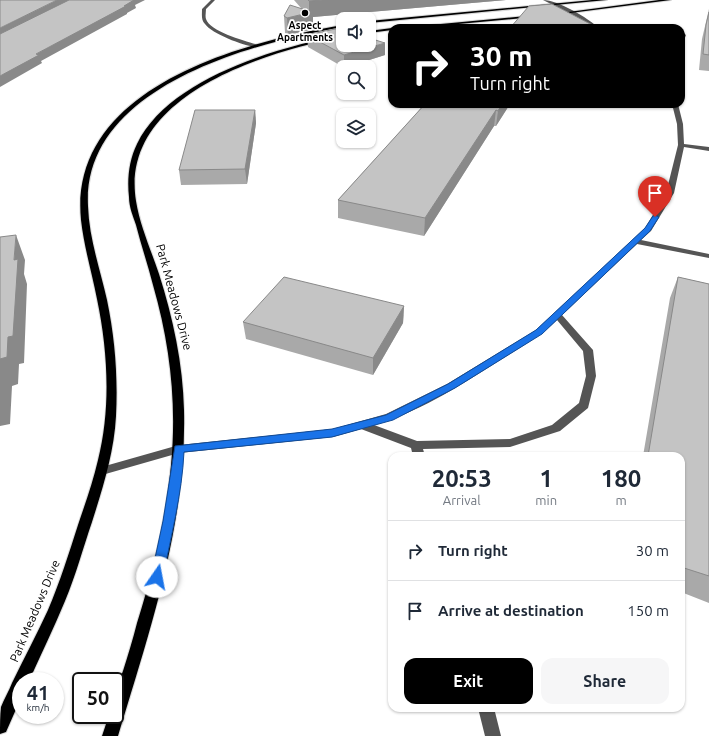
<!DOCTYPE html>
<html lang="en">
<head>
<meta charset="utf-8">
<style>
	body { margin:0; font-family:Ubuntu,sans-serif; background:#f6f6f7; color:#1f2937; height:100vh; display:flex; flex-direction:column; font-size:15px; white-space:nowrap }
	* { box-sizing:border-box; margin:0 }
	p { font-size:13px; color:#747a83 }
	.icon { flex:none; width:22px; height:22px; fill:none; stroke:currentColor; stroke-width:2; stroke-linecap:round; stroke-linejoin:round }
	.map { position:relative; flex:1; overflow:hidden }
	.details { position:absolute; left:388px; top:452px; width:297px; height:260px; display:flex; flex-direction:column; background:#fff; border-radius:12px; box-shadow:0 1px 3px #0004 }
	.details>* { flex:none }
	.banner { position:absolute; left:388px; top:24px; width:297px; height:84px; border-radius:12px; box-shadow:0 1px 3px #0004; background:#000; color:#fff; overflow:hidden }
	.controls { position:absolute; left:336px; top:12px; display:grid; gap:8px }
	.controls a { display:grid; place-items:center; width:40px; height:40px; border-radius:8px; background:#fff; box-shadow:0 1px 3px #0004; font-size:20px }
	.speed { position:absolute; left:12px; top:672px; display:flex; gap:8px; font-size:20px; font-weight:700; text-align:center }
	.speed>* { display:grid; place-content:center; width:52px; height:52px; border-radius:50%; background:#fff; box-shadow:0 1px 3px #0004; line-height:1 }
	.speed small { font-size:10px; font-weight:400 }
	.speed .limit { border:2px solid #111; border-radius:6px; background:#fff; color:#111 }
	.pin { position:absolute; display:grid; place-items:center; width:34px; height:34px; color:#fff; margin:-41px -17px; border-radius:50% 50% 50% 0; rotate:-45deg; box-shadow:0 0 4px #0007 }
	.pin .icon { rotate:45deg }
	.me { position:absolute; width:44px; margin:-22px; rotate:12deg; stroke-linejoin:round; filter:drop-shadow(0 0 3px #0008) }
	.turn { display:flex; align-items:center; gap:14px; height:84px; padding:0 16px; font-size:18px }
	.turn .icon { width:52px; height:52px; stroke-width:2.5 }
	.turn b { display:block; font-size:28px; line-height:34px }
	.eta { display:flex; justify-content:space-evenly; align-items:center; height:68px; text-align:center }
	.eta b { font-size:24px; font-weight:700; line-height:28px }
	.cta { display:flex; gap:8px; margin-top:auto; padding:8px 16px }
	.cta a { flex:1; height:46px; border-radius:12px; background:#000; color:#fff; font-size:16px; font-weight:700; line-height:46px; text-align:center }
	.cta a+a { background:#f6f6f7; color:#1f2937 }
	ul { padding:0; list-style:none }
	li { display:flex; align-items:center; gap:12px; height:60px; padding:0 16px; border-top:1px solid #e0e1e3 }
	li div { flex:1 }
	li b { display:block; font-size:15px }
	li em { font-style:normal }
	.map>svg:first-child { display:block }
</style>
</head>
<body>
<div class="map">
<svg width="709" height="736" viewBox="0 0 709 736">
	<rect width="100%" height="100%" fill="#fff"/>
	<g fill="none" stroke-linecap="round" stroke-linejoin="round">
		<defs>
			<g id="major">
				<path d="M 592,0 L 607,0 L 369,23 L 369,21 Z"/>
				<path d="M 659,0 L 671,0 L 555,15 L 553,14 Z"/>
				<path d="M 536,15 L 534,17 L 415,28 L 398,28 Z"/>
				<path d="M 343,25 L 343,27 C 252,43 82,87 88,206 C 89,238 100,269 107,300 C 115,338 118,377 116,416 C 114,453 103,487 92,522 C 83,548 76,575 65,601 C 54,628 41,654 29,681 L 21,681 L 21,698 L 6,732 L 0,734 C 0,726 0,715 1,707 C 4,699 9,691 12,683 C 24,658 37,634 48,610 C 60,582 69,553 78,525 C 85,504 93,482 98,460 C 111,409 108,351 97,299 C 92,273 84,247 81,220 C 68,87 242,42 343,25 Z"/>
				<path d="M 392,28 L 392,30 L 369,33 L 369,31 L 392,28 L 393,28 Z"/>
				<path d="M 343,35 L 343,37 C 264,52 119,96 136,201 C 140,226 151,250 159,274 C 173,318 183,364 184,410 C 187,522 150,630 118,736 L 102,736 L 109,715 L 115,715 C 115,708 114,701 115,694 C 117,686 120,678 123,671 C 128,655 133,639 137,623 C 153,572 166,519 171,465 C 177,403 170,344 153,285 C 148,265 141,245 136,225 C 133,216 129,207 129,197 C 127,179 129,160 137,144 C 168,79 277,47 343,35 Z"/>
			</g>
		</defs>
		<use href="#major" stroke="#dbdbdb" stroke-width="2"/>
		<g fill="#555" fill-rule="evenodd">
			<path d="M 211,0 L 215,0 L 206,9 C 206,12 205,16 206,19 C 210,32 246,41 258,45 L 258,47 C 246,47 212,34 205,24 C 201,20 202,15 202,9 Z"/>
			<path d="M 543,0 C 558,0 588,18 599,28 L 594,28 L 569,13 Z"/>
			<path d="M 681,31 L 686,35 L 683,43 L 681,44 Z"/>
			<path d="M 672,104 L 678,104 L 683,124 L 684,144 L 709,147 L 709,151 L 684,147 L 674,193 L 651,231 L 641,240 L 709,254 L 709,258 L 637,244 L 562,315 L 593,350 L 596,376 L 588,408 L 560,431 L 510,447 L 423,449 L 425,456 L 413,456 L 411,448 L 361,429 L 333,437 L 179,453 L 102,475 L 98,474 L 96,471 L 98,468 L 179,445 L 333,429 L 386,414 L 447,384 L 536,330 L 645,228 L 666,193 L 678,145 L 677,124 ZM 557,320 L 583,351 L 586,376 L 579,403 L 552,425 L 510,439 L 417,441 L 374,425 C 417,413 456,388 494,364 C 516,350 538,338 557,320 Z"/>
			<path d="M 478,708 L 494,708 L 501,736 L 485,736 Z"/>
		</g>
		<use href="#major" fill="#000" fill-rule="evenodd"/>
	</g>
	<g fill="#a9a9a9">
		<path d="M 294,0 L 506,0 L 313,17 L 313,29 L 288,35 L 285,33 L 284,16 L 301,8 Z"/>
		<path d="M 709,9 L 709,71 L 699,70 L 702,39 Z"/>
		<path d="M 307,35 L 385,55 L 347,67 L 343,67 L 308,47 Z"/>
		<path d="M 425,104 L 510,104 L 496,126 L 494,126 L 424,236 L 338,218 L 338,200 Z"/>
		<path d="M 255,110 L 256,123 L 247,184 L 181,185 L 179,170 Z"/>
		<path d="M 678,277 L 709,284 L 709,603 L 681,592 L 681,456 L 643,456 L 670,298 Z"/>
		<path d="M 404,306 L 403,323 L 373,375 L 246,339 L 243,322 Z"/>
	</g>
	<g fill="#898989">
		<path d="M 57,0 L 74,0 L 0,37 L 0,28 Z"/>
		<path d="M 130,0 L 145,0 L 135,5 L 136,8 L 127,13 L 127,14 L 41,61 L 42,63 L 0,87 L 0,76 L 36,54 L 124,6 Z"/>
		<path d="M 323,0 L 506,0 L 313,17 L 313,29 L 288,35 L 287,18 L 309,13 L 309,1 Z"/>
		<path d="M 385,43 L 385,55 L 347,67 L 344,67 L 344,55 Z"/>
		<path d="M 502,104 L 510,104 L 496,126 L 498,111 Z"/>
		<path d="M 255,110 L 256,123 L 247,184 L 245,169 Z"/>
		<path d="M 496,110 L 494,126 L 424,236 L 425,218 Z"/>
		<path d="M 16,235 L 25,260 L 24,274 L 27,284 L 24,363 L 19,364 L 18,384 L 12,386 L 10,424 L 0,426 L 0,359 L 14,260 Z"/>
		<path d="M 404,306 L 403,323 L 373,375 L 373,358 Z"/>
	</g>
	<g fill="#c4c4c4" stroke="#898989">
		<path d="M 0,0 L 57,0 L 0,28 Z"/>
		<path d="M 69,0 L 134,0 L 124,6 L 126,6 L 36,54 L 39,55 L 0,76 L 0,34 Z"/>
		<path d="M 308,0 L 323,0 L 309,1 Z"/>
		<path d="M 552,4 L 598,28 L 510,28 L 529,6 Z"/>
		<path d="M 290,5 L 312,12 L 287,18 L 284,16 Z"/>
		<path d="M 709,12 L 709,55 L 703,54 L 706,25 Z"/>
		<path d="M 340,28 L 343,29 L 343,45 L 369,45 L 369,38 L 385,43 L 344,55 L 307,35 Z"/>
		<path d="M 425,104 L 502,104 L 498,111 L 496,110 L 425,218 L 338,200 Z"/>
		<path d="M 195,110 L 255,110 L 245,169 L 179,170 Z"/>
		<path d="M 16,235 L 14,260 L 18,259 L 13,336 L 8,337 L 7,357 L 0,359 L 0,363 L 0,237 Z"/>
		<path d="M 284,277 L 404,306 L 373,358 L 243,322 Z"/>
		<path d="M 678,277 L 709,284 L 709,576 L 681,567 L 681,456 L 648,456 Z"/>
	</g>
	<path fill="#1a73e8" stroke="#114b97" d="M 655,215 L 659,217 L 650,231 L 542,334 L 455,388 L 393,420 L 332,437 L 184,452 C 182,494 171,536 163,577 L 161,581 L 157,583 L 152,581 L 151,577 L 163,521 L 175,446 L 332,429 L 386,415 L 448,384 L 536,330 L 645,228 L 653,216 Z"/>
	<circle fill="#000" stroke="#fff" stroke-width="1.5" cx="305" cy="13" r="4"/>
	<g text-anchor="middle" stroke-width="3.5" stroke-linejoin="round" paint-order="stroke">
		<g font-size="10" font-weight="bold" fill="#000" stroke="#fff">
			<text x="305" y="29">Aspect<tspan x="305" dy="12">Apartments</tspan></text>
		</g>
		<g font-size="12" fill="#000" stroke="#fff">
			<text transform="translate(174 297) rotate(75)" y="4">Park Meadows Drive</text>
			<text transform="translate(35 611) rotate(-67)" y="4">Park Meadows Drive</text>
		</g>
	</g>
</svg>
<div class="controls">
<a><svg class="icon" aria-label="sound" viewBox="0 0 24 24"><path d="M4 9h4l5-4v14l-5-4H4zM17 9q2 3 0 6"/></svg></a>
<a><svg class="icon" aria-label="search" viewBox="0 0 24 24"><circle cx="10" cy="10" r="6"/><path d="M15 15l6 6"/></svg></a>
<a><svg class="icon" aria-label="layers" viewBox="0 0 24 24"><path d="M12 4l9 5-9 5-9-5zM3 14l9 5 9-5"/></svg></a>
</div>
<div class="speed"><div>41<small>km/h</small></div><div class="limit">50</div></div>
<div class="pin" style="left:655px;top:217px;background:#d93025"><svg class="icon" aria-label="arrive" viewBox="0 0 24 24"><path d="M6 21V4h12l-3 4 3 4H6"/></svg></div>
<svg class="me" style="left:157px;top:577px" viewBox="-20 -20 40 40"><circle r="19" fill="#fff"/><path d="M0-13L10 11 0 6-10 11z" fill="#1a73e8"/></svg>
<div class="banner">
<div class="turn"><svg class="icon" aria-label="right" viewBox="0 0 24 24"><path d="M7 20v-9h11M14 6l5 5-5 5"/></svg><div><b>30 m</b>Turn right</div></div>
</div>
<section class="details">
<div class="eta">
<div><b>20:53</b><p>Arrival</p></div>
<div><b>1</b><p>min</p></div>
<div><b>180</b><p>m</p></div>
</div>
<ul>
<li><svg class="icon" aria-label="right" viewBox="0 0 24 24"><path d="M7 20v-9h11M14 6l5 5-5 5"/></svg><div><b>Turn right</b></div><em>30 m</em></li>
<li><svg class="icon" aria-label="arrive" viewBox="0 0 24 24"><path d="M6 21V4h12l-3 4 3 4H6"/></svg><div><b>Arrive at destination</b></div><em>150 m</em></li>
</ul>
<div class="cta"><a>Exit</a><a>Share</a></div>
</section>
</div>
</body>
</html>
